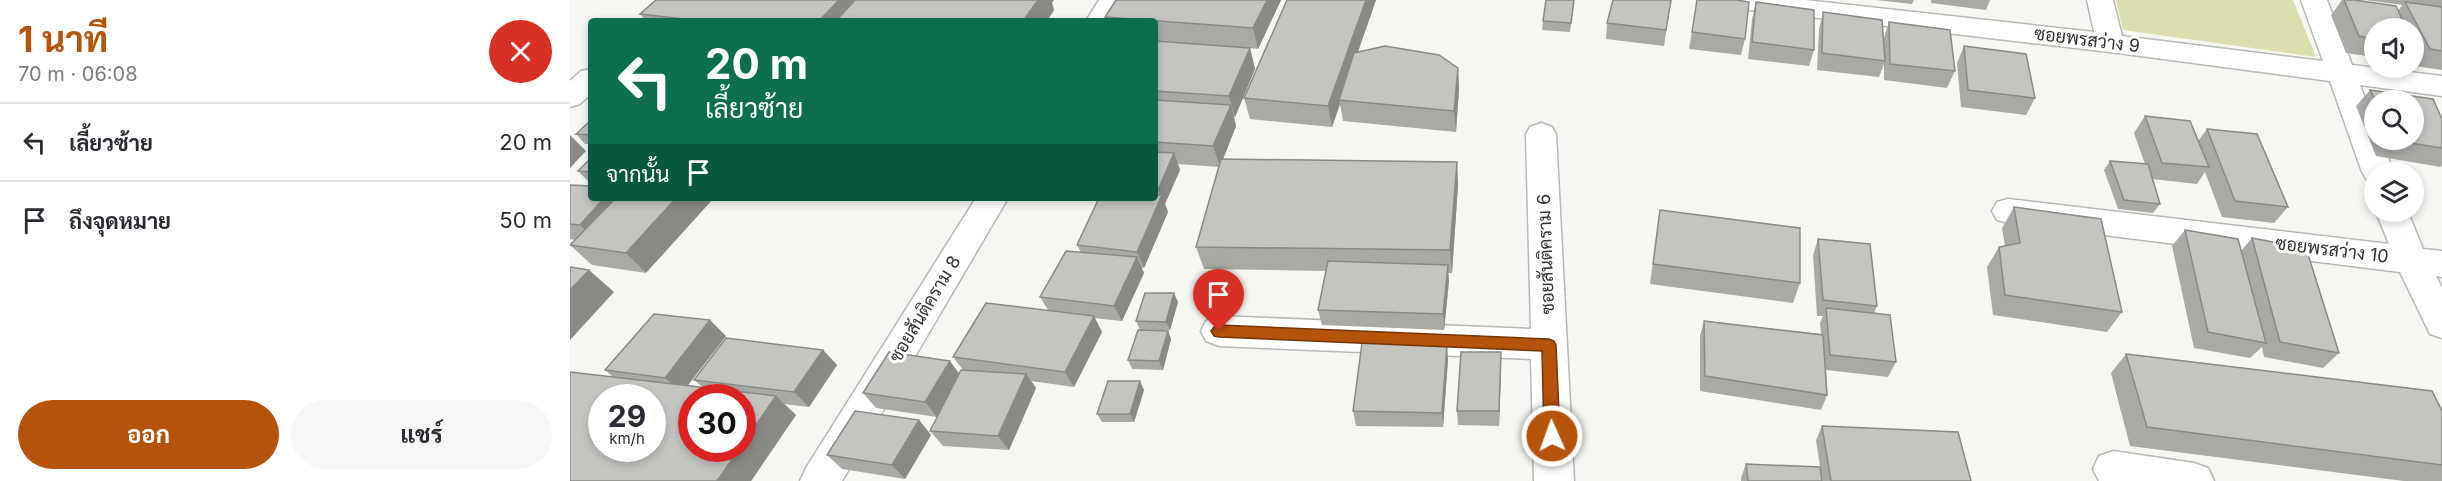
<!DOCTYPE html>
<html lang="th">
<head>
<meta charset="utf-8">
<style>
	body { margin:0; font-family:Inter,Sarabun,sans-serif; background:#f7f7f7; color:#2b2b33; height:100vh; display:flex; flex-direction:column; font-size:22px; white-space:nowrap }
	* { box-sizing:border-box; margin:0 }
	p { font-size:20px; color:#7c7c81 }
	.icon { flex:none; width:33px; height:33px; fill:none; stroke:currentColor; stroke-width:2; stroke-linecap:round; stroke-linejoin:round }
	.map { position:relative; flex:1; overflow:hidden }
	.panel { display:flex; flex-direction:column; background:#fff; width:570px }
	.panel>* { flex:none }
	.guide { position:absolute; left:18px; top:18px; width:570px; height:183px; border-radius:6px; box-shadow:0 3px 9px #0003; background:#0b6e4f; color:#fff; overflow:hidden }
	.tools { position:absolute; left:1794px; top:18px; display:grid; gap:12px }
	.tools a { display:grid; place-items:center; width:60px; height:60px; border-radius:50%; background:#fff; box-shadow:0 3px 9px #0003; font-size:30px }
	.speed { position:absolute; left:18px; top:384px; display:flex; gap:12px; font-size:30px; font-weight:700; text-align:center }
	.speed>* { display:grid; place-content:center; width:78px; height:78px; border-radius:50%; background:#fff; box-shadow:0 3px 9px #0003; line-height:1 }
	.speed small { font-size:15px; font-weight:400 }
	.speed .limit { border:9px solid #d22; background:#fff; color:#111 }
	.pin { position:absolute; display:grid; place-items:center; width:51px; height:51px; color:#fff; margin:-62px -26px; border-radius:50% 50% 50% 0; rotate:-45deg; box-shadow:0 0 6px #0007 }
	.pin .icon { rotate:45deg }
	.me { position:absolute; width:66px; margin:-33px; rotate:358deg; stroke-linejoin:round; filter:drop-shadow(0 0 4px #0008) }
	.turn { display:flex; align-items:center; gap:21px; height:126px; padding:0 18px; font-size:27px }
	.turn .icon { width:78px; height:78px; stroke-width:2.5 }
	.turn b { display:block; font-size:42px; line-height:51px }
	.then { display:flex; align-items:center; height:57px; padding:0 18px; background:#0003; gap:12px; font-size:22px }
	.round { display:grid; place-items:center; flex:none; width:63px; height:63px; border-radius:32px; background:#f7f7f7 }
	.summary { display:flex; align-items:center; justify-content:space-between; height:102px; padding:0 18px }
	h1 { font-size:36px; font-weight:700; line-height:45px; color:#b45309 }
	.button { display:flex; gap:12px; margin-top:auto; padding:12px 18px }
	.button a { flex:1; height:69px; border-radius:36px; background:#b45309; color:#fff; font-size:24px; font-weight:700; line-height:69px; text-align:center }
	.button a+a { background:#f7f7f7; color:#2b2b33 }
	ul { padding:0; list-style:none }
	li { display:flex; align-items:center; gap:18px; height:78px; padding:0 18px; border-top:2px solid #e1e1e2 }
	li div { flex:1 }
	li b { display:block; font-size:22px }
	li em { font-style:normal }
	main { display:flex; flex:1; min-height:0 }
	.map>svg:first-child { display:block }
</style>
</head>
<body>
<main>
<section class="panel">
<div class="summary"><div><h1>1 นาที</h1><p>70 m · 06:08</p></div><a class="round" style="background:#d93025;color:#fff"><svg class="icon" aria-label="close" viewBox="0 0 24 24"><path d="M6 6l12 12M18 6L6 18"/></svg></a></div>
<ul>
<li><svg class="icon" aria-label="left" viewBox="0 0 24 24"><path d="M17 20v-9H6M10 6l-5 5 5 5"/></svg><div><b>เลี้ยวซ้าย</b></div><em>20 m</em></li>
<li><svg class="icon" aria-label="arrive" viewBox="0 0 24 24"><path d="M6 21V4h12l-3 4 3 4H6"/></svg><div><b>ถึงจุดหมาย</b></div><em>50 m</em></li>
</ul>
<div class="button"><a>ออก</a><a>แชร์</a></div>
</section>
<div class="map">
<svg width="1872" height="481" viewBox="0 0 1872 481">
	<rect width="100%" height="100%" fill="#f6f6f2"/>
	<path fill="#dddeae" d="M 1546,0 L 1723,0 L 1746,57 L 1553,30 Z"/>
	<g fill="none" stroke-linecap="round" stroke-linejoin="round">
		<defs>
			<g id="minor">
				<path d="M 529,0 L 555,0 L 544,21 L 516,21 Z"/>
				<path d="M 1149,0 L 1235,0 L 1524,32 L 1517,0 L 1543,0 L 1552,36 L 1753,61 L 1731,0 L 1757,0 L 1782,65 L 1872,76 L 1872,96 L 1790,85 L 1804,123 L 1804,140 L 1811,140 L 1824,172 L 1804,172 L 1804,182 L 1797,180 L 1792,172 L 1760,81 L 1540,52 L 1162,8 L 1153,6 Z"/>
				<path d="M 21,69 L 21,94 L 10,104 L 0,107 L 0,81 L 11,71 Z"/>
				<path d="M 971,123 L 982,127 L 986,134 L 1004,481 L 964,481 L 961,359 L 649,346 L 636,341 L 631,331 L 636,321 L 649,316 L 961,329 L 956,134 L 960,127 Z"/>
				<path d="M 406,198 L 438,198 L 272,481 L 230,481 L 236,468 Z"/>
				<path d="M 1438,199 L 1819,244 L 1806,212 L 1838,212 L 1853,249 L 1872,251 L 1872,277 L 1866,276 L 1872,288 L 1872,338 L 1860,334 L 1830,272 L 1438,223 L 1427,220 L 1422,211 L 1427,202 Z"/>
				<path d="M 1543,451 L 1624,463 L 1638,468 L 1644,481 L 1529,481 L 1523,469 L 1529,456 Z"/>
			</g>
		</defs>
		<use href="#minor" stroke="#b8b8b4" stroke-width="3"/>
		<use href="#minor" fill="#fff" fill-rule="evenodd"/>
	</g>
	<g fill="#a9a9a5" fill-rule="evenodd">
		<path d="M 711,0 L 688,49 L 680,48 L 685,69 L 665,117 L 664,117 L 666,126 L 653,159 L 887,162 L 888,185 L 882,273 L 878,273 L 879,281 L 874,330 L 752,325 L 748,310 L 756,271 L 634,269 L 626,247 L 649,167 L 608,164 L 610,170 L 595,204 L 598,212 L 574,268 L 571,267 L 574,273 L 552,321 L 524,318 L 532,332 L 504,387 L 461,381 L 466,388 L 439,450 L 373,446 L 360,431 L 367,417 L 306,408 L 293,393 L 389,373 L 393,370 L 383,357 L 478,310 L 470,297 L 511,252 L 507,245 L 528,200 L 527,198 L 585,198 L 585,21 L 537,21 L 535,17 Z"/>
		<path d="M 717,0 L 806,0 L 788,52 L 888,68 L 889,89 L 886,132 L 773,121 L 770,104 L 762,127 L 680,119 L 674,98 Z"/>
		<path d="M 1004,0 L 1000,32 L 972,30 L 973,21 Z"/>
		<path d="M 1101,0 L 1094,46 L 1036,39 L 1037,23 Z"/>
		<path d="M 1127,0 L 1175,39 L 1171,55 L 1119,49 Z"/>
		<path d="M 1306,0 L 1344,0 L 1342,4 Z"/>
		<path d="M 1361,0 L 1420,0 L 1416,10 L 1361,3 Z"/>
		<path d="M 1772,0 L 1784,0 L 1828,11 L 1832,5 L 1795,0 L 1872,0 L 1872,70 L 1845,66 L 1844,62 L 1844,28 L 1804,28 L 1804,57 L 1776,53 L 1761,15 Z"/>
		<path d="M 1186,2 L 1244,50 L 1239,66 L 1178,59 L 1182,19 Z"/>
		<path d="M 482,3 L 484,10 L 477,21 L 76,21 L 70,14 Z"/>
		<path d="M 1253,12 L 1314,38 L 1319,22 L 1385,71 L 1377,88 L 1314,80 L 1314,64 L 1309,77 L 1247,70 L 1249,29 Z"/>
		<path d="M 1394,46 L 1465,98 L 1456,115 L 1391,107 L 1387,63 Z"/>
		<path d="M 1800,90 L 1872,119 L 1872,165 L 1871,167 L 1806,156 L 1786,106 ZM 1804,100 L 1844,140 L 1804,140 Z"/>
		<path d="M 1575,116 L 1628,141 L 1637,129 L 1718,207 L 1704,223 L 1652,217 L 1635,172 L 1627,184 L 1582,179 L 1590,204 L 1583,213 L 1548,209 L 1534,170 L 1540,161 L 1575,164 L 1564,133 Z"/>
		<path d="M 21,120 L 21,144 L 15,144 L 6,134 Z"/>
		<path d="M 21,158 L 21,184 L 8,171 Z"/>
		<path d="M 0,185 L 76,273 L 22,265 L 0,245 L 5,240 L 0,239 Z"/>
		<path d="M 1444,207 L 1552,312 L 1537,332 L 1423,315 L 1417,267 L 1429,247 L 1435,246 L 1432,228 Z"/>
		<path d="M 1090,210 L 1230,283 L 1223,303 L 1080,284 Z"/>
		<path d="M 1615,230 L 1671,251 L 1682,238 L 1769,353 L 1753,368 L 1694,357 L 1692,347 L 1680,358 L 1624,348 L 1602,246 Z"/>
		<path d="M 1248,239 L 1307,306 L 1304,313 L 1326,362 L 1318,377 L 1256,370 L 1257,395 L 1251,410 L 1130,391 L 1130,336 L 1134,321 L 1251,334 L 1250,323 L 1253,316 L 1247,316 L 1243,255 Z"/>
		<path d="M 608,302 L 600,330 L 570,330 L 566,321 Z"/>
		<path d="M 598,331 L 601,339 L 593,370 L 562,369 L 558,360 Z"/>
		<path d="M 156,336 L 117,386 L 134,388 L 124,380 L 253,350 L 267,365 L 239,407 L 214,404 L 226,415 L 181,481 L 0,481 L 44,378 L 35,370 Z"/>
		<path d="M 1556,354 L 1872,411 L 1872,481 L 1834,481 L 1560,446 L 1541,373 Z"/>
		<path d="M 878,359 L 873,427 L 786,426 L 783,411 Z"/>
		<path d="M 931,367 L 929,426 L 888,425 L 887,411 Z"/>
		<path d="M 574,390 L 564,422 L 532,422 L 527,414 Z"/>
		<path d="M 349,420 L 361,435 L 335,479 L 272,469 L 257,455 Z"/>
		<path d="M 1252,426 L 1401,481 L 1171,481 L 1171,478 L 1176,464 L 1250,467 L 1246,440 Z"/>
	</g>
	<g fill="#898986">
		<path d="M 269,0 L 301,0 L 281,21 L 249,21 Z"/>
		<path d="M 468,0 L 484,0 L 482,3 L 484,10 L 477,21 L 453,21 Z"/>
		<path d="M 697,0 L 711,0 L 688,49 L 683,28 Z"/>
		<path d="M 796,0 L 806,0 L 771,100 L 769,100 L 770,104 L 762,127 L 758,106 Z"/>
		<path d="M 680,48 L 685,69 L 665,117 L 659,96 Z"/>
		<path d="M 888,68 L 889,89 L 886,132 L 884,111 Z"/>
		<path d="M 661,105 L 666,126 L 650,167 L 643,146 Z"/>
		<path d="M 0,135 L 16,151 L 0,168 Z"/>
		<path d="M 604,153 L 610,170 L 595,204 L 598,212 L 574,268 L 567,252 L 591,197 L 588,190 Z"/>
		<path d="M 887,162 L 888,185 L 882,273 L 880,250 Z"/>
		<path d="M 34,198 L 54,198 L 27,241 L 10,225 Z"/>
		<path d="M 106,198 L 144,198 L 76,273 L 56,253 Z"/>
		<path d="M 567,257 L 574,273 L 552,321 L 544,306 Z"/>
		<path d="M 878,265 L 879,281 L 874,330 L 873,314 Z"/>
		<path d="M 19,270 L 44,292 L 0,340 L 0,290 Z"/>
		<path d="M 604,293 L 608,302 L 600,330 L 596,322 Z"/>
		<path d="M 524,316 L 532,332 L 504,387 L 495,372 Z"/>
		<path d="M 140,320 L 156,336 L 112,393 L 95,378 Z"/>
		<path d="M 598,331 L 601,339 L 593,370 L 589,361 Z"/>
		<path d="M 877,344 L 878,359 L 873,427 L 872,413 Z"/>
		<path d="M 253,350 L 267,365 L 239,407 L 224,392 Z"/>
		<path d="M 931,352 L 931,367 L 929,426 L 929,411 Z"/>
		<path d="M 380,361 L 391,376 L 367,417 L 355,402 Z"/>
		<path d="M 456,374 L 466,388 L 439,450 L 428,436 Z"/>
		<path d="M 570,381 L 574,390 L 564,422 L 560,414 Z"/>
		<path d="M 206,396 L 226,415 L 181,481 L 147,481 L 170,448 L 172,448 L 172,445 Z"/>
		<path d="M 349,420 L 361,435 L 335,479 L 322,465 Z"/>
	</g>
	<g fill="#c4c4c0" stroke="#898986" stroke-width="1.5" fill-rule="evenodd">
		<path d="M 86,0 L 269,0 L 249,21 L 131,21 L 70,14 Z"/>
		<path d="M 285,0 L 468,0 L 453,21 L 266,21 Z"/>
		<path d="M 546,0 L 697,0 L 683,28 L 535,17 Z"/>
		<path d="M 717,0 L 796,0 L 758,106 L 674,98 Z"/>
		<path d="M 976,0 L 1004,0 L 1001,23 L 973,21 Z"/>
		<path d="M 1043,0 L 1101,0 L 1096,30 L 1037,23 Z"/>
		<path d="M 1127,0 L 1167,0 L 1179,2 L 1175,39 L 1122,32 Z"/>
		<path d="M 1774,0 L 1784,0 L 1826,6 L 1836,28 L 1804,28 L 1804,39 L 1789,36 Z"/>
		<path d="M 1186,2 L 1244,10 L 1244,50 L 1182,42 Z"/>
		<path d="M 1835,2 L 1872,7 L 1872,51 L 1860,49 Z"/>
		<path d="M 1253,12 L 1312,20 L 1315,61 L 1252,53 Z"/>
		<path d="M 1319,22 L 1380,30 L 1385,71 L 1320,64 Z"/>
		<path d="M 585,41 L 680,48 L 659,96 L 585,91 Z"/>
		<path d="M 815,46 L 869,55 L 888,68 L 884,111 L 769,100 L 784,53 Z"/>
		<path d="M 1394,46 L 1456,54 L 1465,98 L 1398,90 Z"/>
		<path d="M 1800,90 L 1863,99 L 1872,119 L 1872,148 L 1821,140 L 1844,140 L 1844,100 L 1805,100 Z"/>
		<path d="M 585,100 L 661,105 L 643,146 L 585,142 Z"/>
		<path d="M 1575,116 L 1620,121 L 1639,167 L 1592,163 Z"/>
		<path d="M 21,120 L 21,135 L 6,134 Z"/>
		<path d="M 1637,129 L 1687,134 L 1718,207 L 1665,201 Z"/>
		<path d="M 585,152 L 604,153 L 588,190 L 585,189 Z"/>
		<path d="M 21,158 L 21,172 L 8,171 Z"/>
		<path d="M 651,159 L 887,162 L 880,250 L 626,247 Z"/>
		<path d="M 1540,161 L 1578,164 L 1590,204 L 1554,200 Z"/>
		<path d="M 0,185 L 21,186 L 21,198 L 34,198 L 10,225 L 0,224 Z"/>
		<path d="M 585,195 L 592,195 L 567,252 L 507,245 L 529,198 L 585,198 Z"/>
		<path d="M 46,198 L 106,198 L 56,253 L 0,245 Z"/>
		<path d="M 1444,207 L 1531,219 L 1552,312 L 1435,295 L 1429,247 L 1450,243 Z"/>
		<path d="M 1090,210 L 1230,228 L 1230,283 L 1083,264 Z"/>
		<path d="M 1615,230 L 1668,239 L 1696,343 L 1638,332 Z"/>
		<path d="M 1682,238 L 1736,248 L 1769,353 L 1710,342 Z"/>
		<path d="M 1248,239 L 1300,244 L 1307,306 L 1253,300 Z"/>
		<path d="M 496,251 L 567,257 L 544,306 L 470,297 Z"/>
		<path d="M 758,261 L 878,265 L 873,314 L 748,310 Z"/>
		<path d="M 0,267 L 19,270 L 0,290 Z"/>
		<path d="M 575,293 L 604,293 L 596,322 L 566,321 Z"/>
		<path d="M 416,303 L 524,316 L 495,372 L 383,357 Z"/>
		<path d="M 1256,308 L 1320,315 L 1326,362 L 1260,355 Z"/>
		<path d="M 84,314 L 140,320 L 95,378 L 35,370 Z"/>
		<path d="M 1134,321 L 1253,335 L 1257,395 L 1135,376 Z"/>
		<path d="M 568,330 L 598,331 L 589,361 L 558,360 Z"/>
		<path d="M 156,338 L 253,350 L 224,392 L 124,380 Z"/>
		<path d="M 792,343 L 877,344 L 872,413 L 783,411 Z"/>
		<path d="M 319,352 L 380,361 L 355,402 L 293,393 Z"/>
		<path d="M 891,352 L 931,352 L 929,411 L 887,411 Z"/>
		<path d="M 1556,354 L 1862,391 L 1872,411 L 1872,465 L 1577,427 Z"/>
		<path d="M 391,370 L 456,374 L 428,436 L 360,431 Z"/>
		<path d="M 0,372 L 206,396 L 172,445 L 172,398 L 122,398 L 122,448 L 170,448 L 147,481 L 0,481 ZM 32,398 L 82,398 L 82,448 L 32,448 Z"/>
		<path d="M 538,381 L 570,381 L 560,414 L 527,414 Z"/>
		<path d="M 285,411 L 349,420 L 322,465 L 257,455 Z"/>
		<path d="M 1252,426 L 1388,432 L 1401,481 L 1261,481 Z"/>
		<path d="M 1176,464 L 1250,467 L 1252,481 L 1178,481 Z"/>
	</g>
	<path fill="#b45309" stroke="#753606" stroke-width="1.5" d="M 649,325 L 979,339 L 984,341 L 986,345 L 990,436 L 988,441 L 982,443 L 977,441 L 974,436 L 972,351 L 649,337 L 644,336 L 641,331 L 644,327 Z"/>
	<g text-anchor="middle" stroke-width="6" stroke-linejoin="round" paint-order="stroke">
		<g font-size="18" fill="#333331" stroke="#fffffe">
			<text transform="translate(1517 40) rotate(7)" y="6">ซอยพรสว่าง 9</text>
			<text transform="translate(1762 250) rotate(7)" y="6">ซอยพรสว่าง 10</text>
			<text transform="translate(976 254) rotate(-92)" y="6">ซอยสันติคราม 6</text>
			<text transform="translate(355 309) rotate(-59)" y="6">ซอยสันติคราม 8</text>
		</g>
	</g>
</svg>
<div class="tools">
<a><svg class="icon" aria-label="sound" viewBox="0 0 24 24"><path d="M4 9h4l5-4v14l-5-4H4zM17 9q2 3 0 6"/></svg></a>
<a><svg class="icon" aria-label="search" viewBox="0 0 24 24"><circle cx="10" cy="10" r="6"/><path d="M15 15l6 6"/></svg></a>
<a><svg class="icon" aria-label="layers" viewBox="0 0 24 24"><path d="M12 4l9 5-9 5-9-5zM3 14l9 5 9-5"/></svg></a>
</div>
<div class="speed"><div>29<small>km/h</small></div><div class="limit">30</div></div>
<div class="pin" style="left:649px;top:331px;background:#d93025"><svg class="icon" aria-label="arrive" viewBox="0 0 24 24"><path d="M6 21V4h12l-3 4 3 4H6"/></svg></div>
<svg class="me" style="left:982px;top:436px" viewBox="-20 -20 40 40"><circle r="17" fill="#b45309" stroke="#fff" stroke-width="3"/><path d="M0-11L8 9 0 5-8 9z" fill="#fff"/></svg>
<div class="guide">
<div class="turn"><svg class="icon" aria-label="left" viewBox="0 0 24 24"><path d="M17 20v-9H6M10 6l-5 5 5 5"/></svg><div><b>20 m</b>เลี้ยวซ้าย</div></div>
<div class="then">จากนั้น<svg class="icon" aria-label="arrive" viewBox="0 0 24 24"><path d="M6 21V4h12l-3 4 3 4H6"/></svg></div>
</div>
</div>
</main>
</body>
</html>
